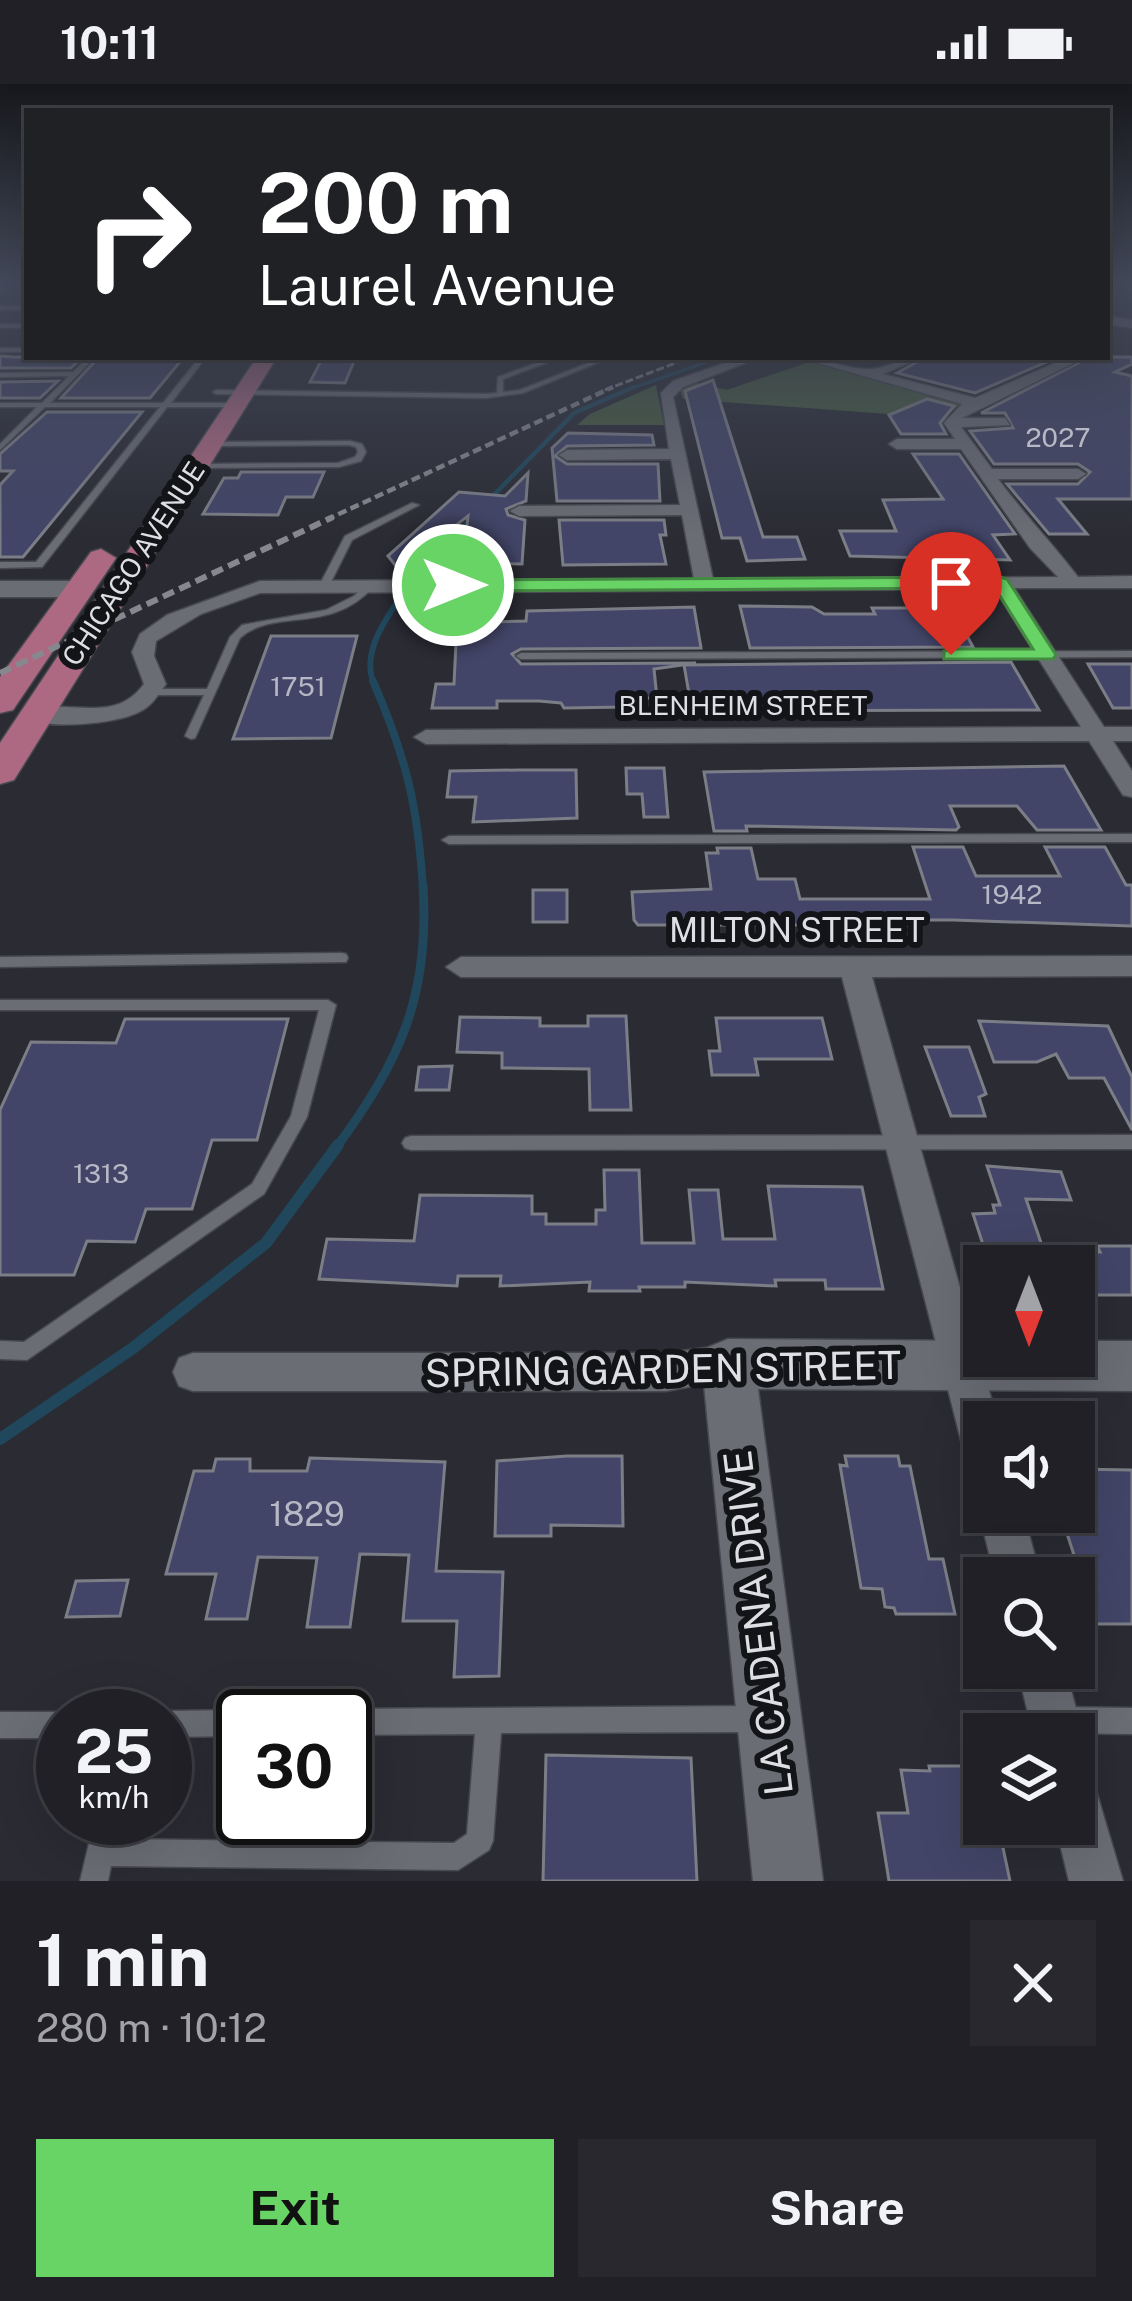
<!DOCTYPE html>
<html lang="en">
<head>
<meta charset="utf-8">
<style>
	body { margin:0; font-family:"Public Sans",sans-serif; background:#28282e; color:#f1f3f6; height:100vh; display:flex; flex-direction:column; font-size:45px; white-space:nowrap }
	* { box-sizing:border-box; margin:0 }
	p { font-size:39px; color:#a2a3a7 }
	.icon { flex:none; width:66px; height:66px; fill:none; stroke:currentColor; stroke-width:2; stroke-linecap:round; stroke-linejoin:round }
	.map { position:relative; height:1797px; overflow:hidden }
	.details { display:flex; flex-direction:column; background:#202026; flex:1 }
	.details>* { flex:none }
	.hud { position:absolute; left:24px; top:24px; width:1086px; height:252px; border-radius:0px; box-shadow:0 12px 48px #0002,0 0 0 3px #3d3e43; background:#202124; color:#fff; overflow:hidden }
	.needle { width:78px; rotate:180deg }
	.controls { position:absolute; left:963px; top:1161px; display:grid; gap:24px }
	.controls a { display:grid; place-items:center; width:132px; height:132px; border-radius:0px; background:#202026; box-shadow:0 12px 48px #0002,0 0 0 3px #3d3e43; font-size:60px }
	.speed { position:absolute; left:36px; top:1605px; display:flex; gap:24px; font-size:60px; font-weight:700; text-align:center }
	.speed>* { display:grid; place-content:center; width:156px; height:156px; border-radius:50%; background:#202026; box-shadow:0 12px 48px #0002,0 0 0 3px #3d3e43; line-height:1 }
	.speed small { font-size:30px; font-weight:400 }
	.speed .limit { border:6px solid #111; border-radius:18px; background:#fff; color:#111 }
	.pin { position:absolute; display:grid; place-items:center; width:102px; height:102px; color:#fff; margin:-123px -51px; border-radius:50% 50% 50% 0; rotate:-45deg; box-shadow:0 0 12px #0007 }
	.pin .icon { rotate:45deg }
	.me { position:absolute; width:132px; margin:-66px; rotate:90deg; stroke-linejoin:round; filter:drop-shadow(0 0 9px #0008) }
	.turn { display:flex; align-items:center; gap:42px; height:252px; padding:0 36px; font-size:54px }
	.turn .icon { width:156px; height:156px; stroke-width:2.5 }
	.turn b { display:block; font-size:84px; line-height:102px }
	.round { display:grid; place-items:center; flex:none; width:126px; height:126px; border-radius:0px; background:#28282e }
	.summary { display:flex; align-items:center; justify-content:space-between; height:204px; padding:0 36px }
	h1 { font-size:72px; font-weight:700; line-height:90px }
	.cta { display:flex; gap:24px; margin-top:auto; padding:24px 36px }
	.cta a { flex:1; height:138px; border-radius:0px; background:#68d465; color:#111; font-size:48px; font-weight:700; line-height:138px; text-align:center }
	.cta a+a { background:#28282e; color:#f1f3f6 }
	.status { display:flex; justify-content:space-between; align-items:center; height:84px; padding:0 60px; background:#202026; direction:ltr }
	.status svg { height:33px; fill:currentColor }
	.map>svg:first-child { display:block }
</style>
</head>
<body>
<div class="status"><b>10:11</b><svg viewBox="0 0 49 12"><path d="M0 12V9h3v3zM5 12V6h3v6zM10 12V3h3v9zM15 12V0h3v12zM26 1h20v11H26zM47 4h2v5h-2z"/></svg></div>
<div class="map">
<svg width="1132" height="1797" viewBox="0 0 1132 1797">
	<rect width="100%" height="100%" fill="#2a2b33"/>
	<g fill="#465b3e">
		<path d="M 809,278 L 963,318 L 943,334 L 683,315 L 680,306 L 693,298 L 727,306 Z"/>
		<path d="M 656,301 L 664,341 L 577,341 L 590,330 Z"/>
	</g>
	<g fill="none" stroke-linecap="round" stroke-linejoin="round">
		<path stroke="#20475c" stroke-width="3" d="M 627,306 L 721,273"/>
		<g stroke="#20475c" stroke-width="4.5">
			<path d="M 486,419 L 574,329 L 634,303"/>
			<path d="M 470,436 L 475,431"/>
		</g>
		<g stroke="#20475c" stroke-width="6">
			<path d="M 417,492 L 473,433"/>
			<path d="M 374,600 C 361,569 385,536 402,511"/>
		</g>
		<path stroke="#20475c" stroke-width="8" d="M 373,597 C 406,673 418,722 423,805"/>
		<path stroke="#20475c" stroke-width="9" d="M 336,1064 C 400,977 430,912 423,802"/>
		<path stroke="#20475c" stroke-width="12" d="M 0,1355 L 133,1264 L 266,1159 L 338,1061"/>
	</g>
	<g fill="#424567" stroke="#7c7e87" stroke-width="3">
		<path d="M 0,272 L 13,273 L 82,273 L 71,284 L 0,284 Z"/>
		<path d="M 99,273 L 184,273 L 150,314 L 61,314 Z"/>
		<path d="M 926,273 L 1058,273 L 975,309 L 897,289 Z"/>
		<path d="M 1090,273 L 1132,273 L 1132,280 L 1115,288 L 1132,292 L 1132,415 L 1058,415 L 1087,450 L 1049,450 L 1007,400 L 1078,400 L 1090,388 L 1078,380 L 994,380 L 970,347 L 1013,344 L 1005,329 L 981,329 Z"/>
		<path d="M 322,275 L 355,275 L 345,299 L 310,298 Z"/>
		<path d="M 713,296 L 763,453 L 797,453 L 805,475 L 747,477 L 740,454 L 722,454 L 685,307 Z"/>
		<path d="M 0,297 L 0,298 L 58,297 L 40,314 L 0,314 Z"/>
		<path d="M 927,315 L 954,322 L 940,339 L 946,350 L 901,350 L 889,331 Z"/>
		<path d="M 47,328 L 142,328 L 23,473 L 0,473 L 0,401 L 13,387 L 0,387 L 0,370 Z"/>
		<path d="M 568,349 L 652,351 L 654,361 L 567,362 L 555,372 L 567,380 L 658,380 L 660,417 L 557,417 L 552,364 Z"/>
		<path d="M 913,370 L 959,370 L 1015,450 L 993,451 L 1010,476 L 850,472 L 840,447 L 896,447 L 883,416 L 943,415 Z"/>
		<path d="M 241,388 L 324,388 L 313,413 L 286,413 L 278,431 L 203,430 L 224,394 L 238,394 Z"/>
		<path d="M 528,389 L 526,417 L 506,425 L 508,431 L 525,436 L 522,480 L 463,479 L 468,432 L 398,485 L 388,472 L 459,408 L 505,412 Z"/>
		<path d="M 559,436 L 664,436 L 666,451 L 660,451 L 666,480 L 563,481 Z"/>
		<path d="M 740,522 L 812,523 L 824,530 L 875,530 L 872,524 L 939,524 L 949,544 L 963,544 L 973,563 L 750,564 Z"/>
		<path d="M 694,523 L 701,564 L 521,565 L 512,570 L 521,580 L 696,579 L 654,585 L 657,614 L 624,614 L 625,623 L 564,624 L 561,619 L 539,617 L 497,617 L 497,624 L 432,624 L 436,600 L 454,600 L 457,539 L 526,537 L 527,527 Z"/>
		<path d="M 271,552 L 357,552 L 331,654 L 233,655 Z"/>
		<path d="M 1011,578 L 1039,626 L 692,627 L 684,581 Z"/>
		<path d="M 1088,580 L 1132,580 L 1132,624 L 1113,624 Z"/>
		<path d="M 1064,682 L 1101,746 L 1037,746 L 1017,722 L 950,722 L 959,743 L 956,746 L 746,742 L 747,747 L 714,747 L 704,688 Z"/>
		<path d="M 626,684 L 664,684 L 668,733 L 644,733 L 642,710 L 627,710 Z"/>
		<path d="M 518,686 L 576,686 L 577,734 L 473,738 L 476,713 L 447,713 L 450,687 Z"/>
		<path d="M 913,763 L 963,763 L 976,792 L 1060,792 L 1045,763 L 1105,763 L 1126,801 L 1132,801 L 1132,842 L 953,836 L 921,836 L 917,841 L 638,841 L 634,836 L 632,808 L 711,805 L 706,769 L 718,769 L 717,764 L 751,764 L 758,795 L 795,795 L 800,815 L 930,815 Z"/>
		<rect x="533" y="806" width="34" height="32"/>
		<path d="M 588,932 L 626,932 L 631,1026 L 590,1026 L 589,985 L 502,984 L 502,969 L 457,968 L 460,933 L 540,934 L 540,942 L 588,942 Z"/>
		<path d="M 716,934 L 822,934 L 832,975 L 755,975 L 758,991 L 712,991 L 709,967 L 720,967 Z"/>
		<path d="M 125,935 L 288,935 L 257,1056 L 212,1056 L 192,1125 L 146,1125 L 135,1158 L 87,1157 L 74,1191 L 0,1191 L 0,1026 L 31,958 L 116,959 Z"/>
		<path d="M 979,937 L 1108,942 L 1132,993 L 1132,1046 L 1104,994 L 1069,994 L 1056,970 L 1037,978 L 994,978 Z"/>
		<path d="M 925,963 L 969,963 L 986,1010 L 979,1013 L 985,1032 L 951,1032 Z"/>
		<path d="M 452,982 L 449,1006 L 416,1006 L 419,983 Z"/>
		<path d="M 987,1082 L 1061,1088 L 1071,1116 L 1026,1115 L 1049,1182 L 990,1182 L 973,1130 L 995,1129 L 993,1121 L 1000,1121 Z"/>
		<path d="M 604,1086 L 639,1086 L 642,1159 L 694,1159 L 689,1106 L 718,1106 L 723,1155 L 775,1155 L 768,1102 L 862,1103 L 883,1205 L 826,1205 L 825,1196 L 775,1196 L 776,1202 L 685,1198 L 685,1203 L 639,1203 L 640,1207 L 589,1207 L 590,1198 L 500,1202 L 501,1192 L 458,1192 L 457,1202 L 319,1195 L 327,1155 L 414,1157 L 420,1111 L 532,1112 L 532,1130 L 546,1130 L 546,1140 L 596,1140 L 596,1126 L 605,1126 Z"/>
		<path d="M 1097,1162 L 1132,1162 L 1132,1211 L 1074,1211 L 1074,1168 L 1100,1168 Z"/>
		<path d="M 567,1372 L 622,1372 L 623,1442 L 551,1441 L 551,1452 L 495,1452 L 497,1377 Z"/>
		<path d="M 845,1372 L 898,1372 L 900,1382 L 910,1382 L 929,1475 L 943,1475 L 955,1530 L 896,1530 L 894,1524 L 885,1523 L 882,1505 L 861,1504 L 840,1381 L 847,1382 Z"/>
		<path d="M 310,1374 L 445,1378 L 436,1487 L 503,1488 L 499,1592 L 454,1593 L 457,1537 L 403,1537 L 409,1471 L 360,1470 L 350,1543 L 307,1543 L 317,1474 L 258,1473 L 247,1535 L 206,1535 L 216,1490 L 166,1490 L 194,1387 L 213,1387 L 216,1375 L 250,1375 L 250,1387 L 307,1387 Z"/>
		<path d="M 1074,1385 L 1132,1386 L 1132,1540 L 1086,1540 L 1065,1472 L 1074,1471 L 1060,1428 L 1074,1428 Z"/>
		<path d="M 128,1496 L 120,1532 L 66,1533 L 76,1497 Z"/>
		<path d="M 546,1671 L 691,1674 L 697,1797 L 543,1797 Z"/>
		<path d="M 929,1682 L 984,1682 L 984,1740 L 998,1740 L 1010,1797 L 889,1797 L 878,1729 L 908,1729 L 901,1686 L 930,1687 Z"/>
	</g>
	<g fill="none" stroke-linecap="round" stroke-linejoin="round">
		<defs>
			<g id="service">
				<path d="M 0,201 L 7,201 L 0,206 Z"/>
				<rect x="0" y="222" width="27" height="4"/>
				<rect x="0" y="240" width="27" height="4"/>
				<rect x="0" y="264" width="27" height="4"/>
				<path d="M 88,273 L 95,273 L 50,319 L 163,319 L 200,273 L 206,273 L 171,319 L 236,319 L 240,321 L 236,323 L 167,323 L 42,483 L 0,484 L 0,478 L 36,478 L 160,323 L 45,323 L 0,366 L 0,360 L 37,323 L 0,323 L 0,319 L 42,319 L 69,292 L 0,293 L 0,289 L 73,288 Z"/>
				<path d="M 553,273 L 562,273 L 503,295 L 503,308 L 520,306 L 603,273 L 612,273 L 523,309 L 486,314 L 216,310 L 213,308 L 216,306 L 486,310 L 497,309 L 498,293 Z"/>
				<path d="M 350,357 L 362,360 L 366,368 L 361,377 L 339,383 L 197,384 L 193,382 L 197,380 L 338,379 L 355,373 L 358,368 L 356,363 L 349,361 L 208,362 L 211,358 Z"/>
				<path d="M 412,419 L 419,421 L 352,456 L 329,502 L 321,504 L 319,502 L 345,452 Z"/>
				<path d="M 366,500 L 374,502 C 330,552 274,523 240,554 L 195,654 L 191,655 L 185,652 L 204,611 L 151,611 L 145,608 L 151,605 L 207,605 L 230,553 L 242,541 L 326,526 L 354,512 Z"/>
				<path d="M 1132,567 L 1132,573 L 521,575 L 516,572 L 521,569 Z"/>
				<path d="M 1132,750 L 1132,758 L 449,760 L 442,756 L 449,752 Z"/>
				<path d="M 341,869 L 346,870 L 348,874 L 346,878 L 0,883 L 0,873 Z"/>
				<path d="M 0,916 L 328,916 L 336,921 L 307,1033 L 264,1110 L 27,1276 L 0,1275 L 0,1257 L 24,1258 L 252,1100 L 291,1032 L 319,926 L 0,926 Z"/>
				<path d="M 1132,1051 L 1132,1065 L 411,1066 L 405,1064 L 402,1059 L 405,1054 L 411,1052 Z"/>
				<path d="M 754,1622 L 763,1626 L 767,1635 L 763,1644 L 754,1648 L 501,1649 L 493,1757 L 489,1766 L 458,1786 L 111,1782 L 108,1797 L 80,1797 L 95,1734 L 121,1734 L 117,1755 L 454,1759 L 467,1750 L 475,1650 L 345,1651 L 345,1632 L 335,1632 L 345,1625 Z"/>
				<path d="M 1064,1623 L 1132,1624 L 1132,1650 L 1064,1649 L 1055,1645 L 1051,1636 L 1055,1627 Z"/>
				<path d="M 243,1626 L 253,1632 L 243,1632 L 243,1652 L 165,1653 L 165,1632 L 156,1632 L 165,1627 Z"/>
				<path d="M 0,1628 L 63,1628 L 72,1632 L 63,1632 L 63,1654 L 0,1654 Z"/>
			</g>
			<g id="minor">
				<path d="M 1107,232 L 1132,236 L 1132,244 L 1107,240 Z"/>
				<path d="M 743,273 L 761,273 L 683,303 L 673,313 L 713,495 L 1058,493 L 1030,464 L 961,365 L 897,365 L 889,360 L 897,355 L 955,355 L 944,339 L 962,320 L 797,273 C 821,273 841,284 865,285 C 883,287 903,273 922,273 L 883,290 L 975,314 L 1069,273 L 1086,273 L 962,334 L 1005,334 L 1010,341 L 961,343 L 992,385 L 1078,385 L 1086,390 L 1078,395 L 998,395 C 1024,430 1052,459 1078,493 L 1132,492 L 1132,504 L 1014,504 L 1104,643 L 1132,643 L 1132,657 L 1113,657 L 1132,687 L 1132,713 L 1123,711 L 1089,657 L 426,660 L 414,653 L 426,646 L 1081,643 L 995,505 L 260,509 L 201,530 L 156,557 L 154,572 L 166,600 C 158,611 152,622 139,628 C 117,640 43,647 25,632 C 57,607 111,646 144,600 L 132,568 L 140,550 L 167,531 L 260,497 L 694,495 L 682,431 L 519,432 L 510,427 L 519,422 L 680,421 L 671,375 L 567,376 L 559,371 L 567,366 L 669,365 L 661,309 L 673,297 Z"/>
				<path d="M 1132,872 L 1132,892 L 872,893 L 998,1338 L 984,1338 L 984,1385 L 969,1379 L 963,1364 L 842,893 L 461,893 L 446,883 L 461,873 Z"/>
				<path d="M 728,1261 L 742,1267 L 748,1280 L 742,1293 L 666,1307 L 193,1307 L 179,1302 L 173,1288 L 179,1274 L 193,1269 L 666,1269 Z"/>
				<path d="M 984,1415 L 984,1428 L 1023,1428 L 1041,1494 L 995,1494 L 979,1428 Z"/>
				<path d="M 1017,1584 L 1065,1584 L 1083,1650 L 1076,1668 L 1074,1650 L 1033,1650 Z"/>
				<path d="M 1074,1685 L 1092,1693 L 1123,1797 L 1069,1797 L 1055,1740 L 1074,1740 Z"/>
			</g>
			<g id="tertiary">
				<path d="M 0,497 L 79,497 L 92,505 L 79,513 L 0,513 Z"/>
				<path d="M 728,1255 L 984,1257 L 984,1272 L 1074,1272 L 1074,1257 L 1132,1257 L 1132,1307 L 758,1305 L 823,1797 L 753,1797 L 702,1280 L 709,1263 Z"/>
			</g>
			<g id="primary">
				<path d="M 257,273 L 277,273 L 19,688 L 14,696 L 0,700 L 0,659 Z"/>
				<path d="M 101,465 L 116,474 L 13,626 L 0,629 L 0,593 L 91,468 Z"/>
			</g>
		</defs>
		<use href="#service" stroke="#48494f" stroke-width="3"/>
		<use href="#minor" stroke="#48494f" stroke-width="3"/>
		<use href="#tertiary" stroke="#48494f" stroke-width="3"/>
		<use href="#primary" stroke="#48494f" stroke-width="3"/>
		<use href="#service" fill="#6b6d75" fill-rule="evenodd"/>
		<use href="#minor" fill="#6b6d75" fill-rule="evenodd"/>
		<use href="#tertiary" fill="#6b6d75" fill-rule="evenodd"/>
		<use href="#primary" fill="#ad6982" fill-rule="evenodd"/>
		<path stroke="#87888f" stroke-width="3" stroke-dasharray="8 3" stroke-linecap="butt" d="M 605,306 L 691,273"/>
		<path stroke="#87888f" stroke-width="4.5" stroke-dasharray="9 4.5" stroke-linecap="butt" d="M 326,436 L 613,303"/>
		<path stroke="#87888f" stroke-width="6" stroke-dasharray="12 6" stroke-linecap="butt" d="M 0,589 L 333,433"/>
	</g>
	<linearGradient id="sky" x2="0" y2="1"><stop stop-color="#17181c"/><stop offset="0.44" stop-color="#444a5b"/><stop offset="1" stop-color="#444a5b" stop-opacity="0"/></linearGradient>
	<rect width="1132" height="453" fill="url(#sky)"/>
	<path fill="#68d465" stroke="#448a42" stroke-width="3" d="M 1000,493 L 1007,495 L 1056,571 L 1053,575 L 944,575 L 944,567 L 951,565 L 1033,565 L 995,504 L 453,507 L 445,501 L 453,496 Z"/>
	<g text-anchor="middle" stroke-width="12" stroke-linejoin="round" paint-order="stroke">
		<g font-size="27" fill="#b7b8c5">
			<text x="1058" y="363">2027</text>
			<text x="298" y="612">1751</text>
			<text x="1012" y="820">1942</text>
			<text x="101" y="1099">1313</text>
		</g>
		<g font-size="27" fill="#dedfe4" stroke="#131417">
			<text transform="translate(134 480) rotate(-57)" y="9">CHICAGO AVENUE</text>
			<text x="743" y="631">BLENHEIM STREET</text>
		</g>
		<g font-size="33" fill="#dedfe4" stroke="#131417">
			<text x="797" y="858">MILTON STREET</text>
		</g>
		<g font-size="33" fill="#b7b8c5">
			<text x="307" y="1442">1829</text>
		</g>
		<g font-size="39" fill="#dedfe4" stroke="#131417">
			<text transform="translate(663 1285) rotate(-1)" y="14">SPRING GARDEN STREET</text>
			<text transform="translate(758 1539) rotate(-97)" y="14">LA CADENA DRIVE</text>
		</g>
	</g>
</svg>
<div class="controls">
<a><svg class="needle" viewBox="-14 -14 28 28"><path d="M0-13l5 13h-10z" fill="#e53935"/><path d="M0 13l5-13h-10z" fill="#a2a3a7"/></svg></a>
<a><svg class="icon" aria-label="sound" viewBox="0 0 24 24"><path d="M4 9h4l5-4v14l-5-4H4zM17 9q2 3 0 6"/></svg></a>
<a><svg class="icon" aria-label="search" viewBox="0 0 24 24"><circle cx="10" cy="10" r="6"/><path d="M15 15l6 6"/></svg></a>
<a><svg class="icon" aria-label="layers" viewBox="0 0 24 24"><path d="M12 4l9 5-9 5-9-5zM3 14l9 5 9-5"/></svg></a>
</div>
<div class="speed"><div>25<small>km/h</small></div><div class="limit">30</div></div>
<div class="pin" style="left:951px;top:571px;background:#d93025"><svg class="icon" aria-label="arrive" viewBox="0 0 24 24"><path d="M6 21V4h12l-3 4 3 4H6"/></svg></div>
<svg class="me" style="left:453px;top:501px" viewBox="-20 -20 40 40"><circle r="17" fill="#68d465" stroke="#fff" stroke-width="3"/><path d="M0-11L8 9 0 5-8 9z" fill="#fff"/></svg>
<div class="hud">
<div class="turn"><svg class="icon" aria-label="right" viewBox="0 0 24 24"><path d="M7 20v-9h11M14 6l5 5-5 5"/></svg><div><b>200 m</b>Laurel Avenue</div></div>
</div>
</div>
<section class="details">
<div class="summary"><div><h1>1 min</h1><p>280 m · 10:12</p></div><a class="round"><svg class="icon" aria-label="close" viewBox="0 0 24 24"><path d="M6 6l12 12M18 6L6 18"/></svg></a></div>
<div class="cta"><a>Exit</a><a>Share</a></div>
</section>
</body>
</html>
